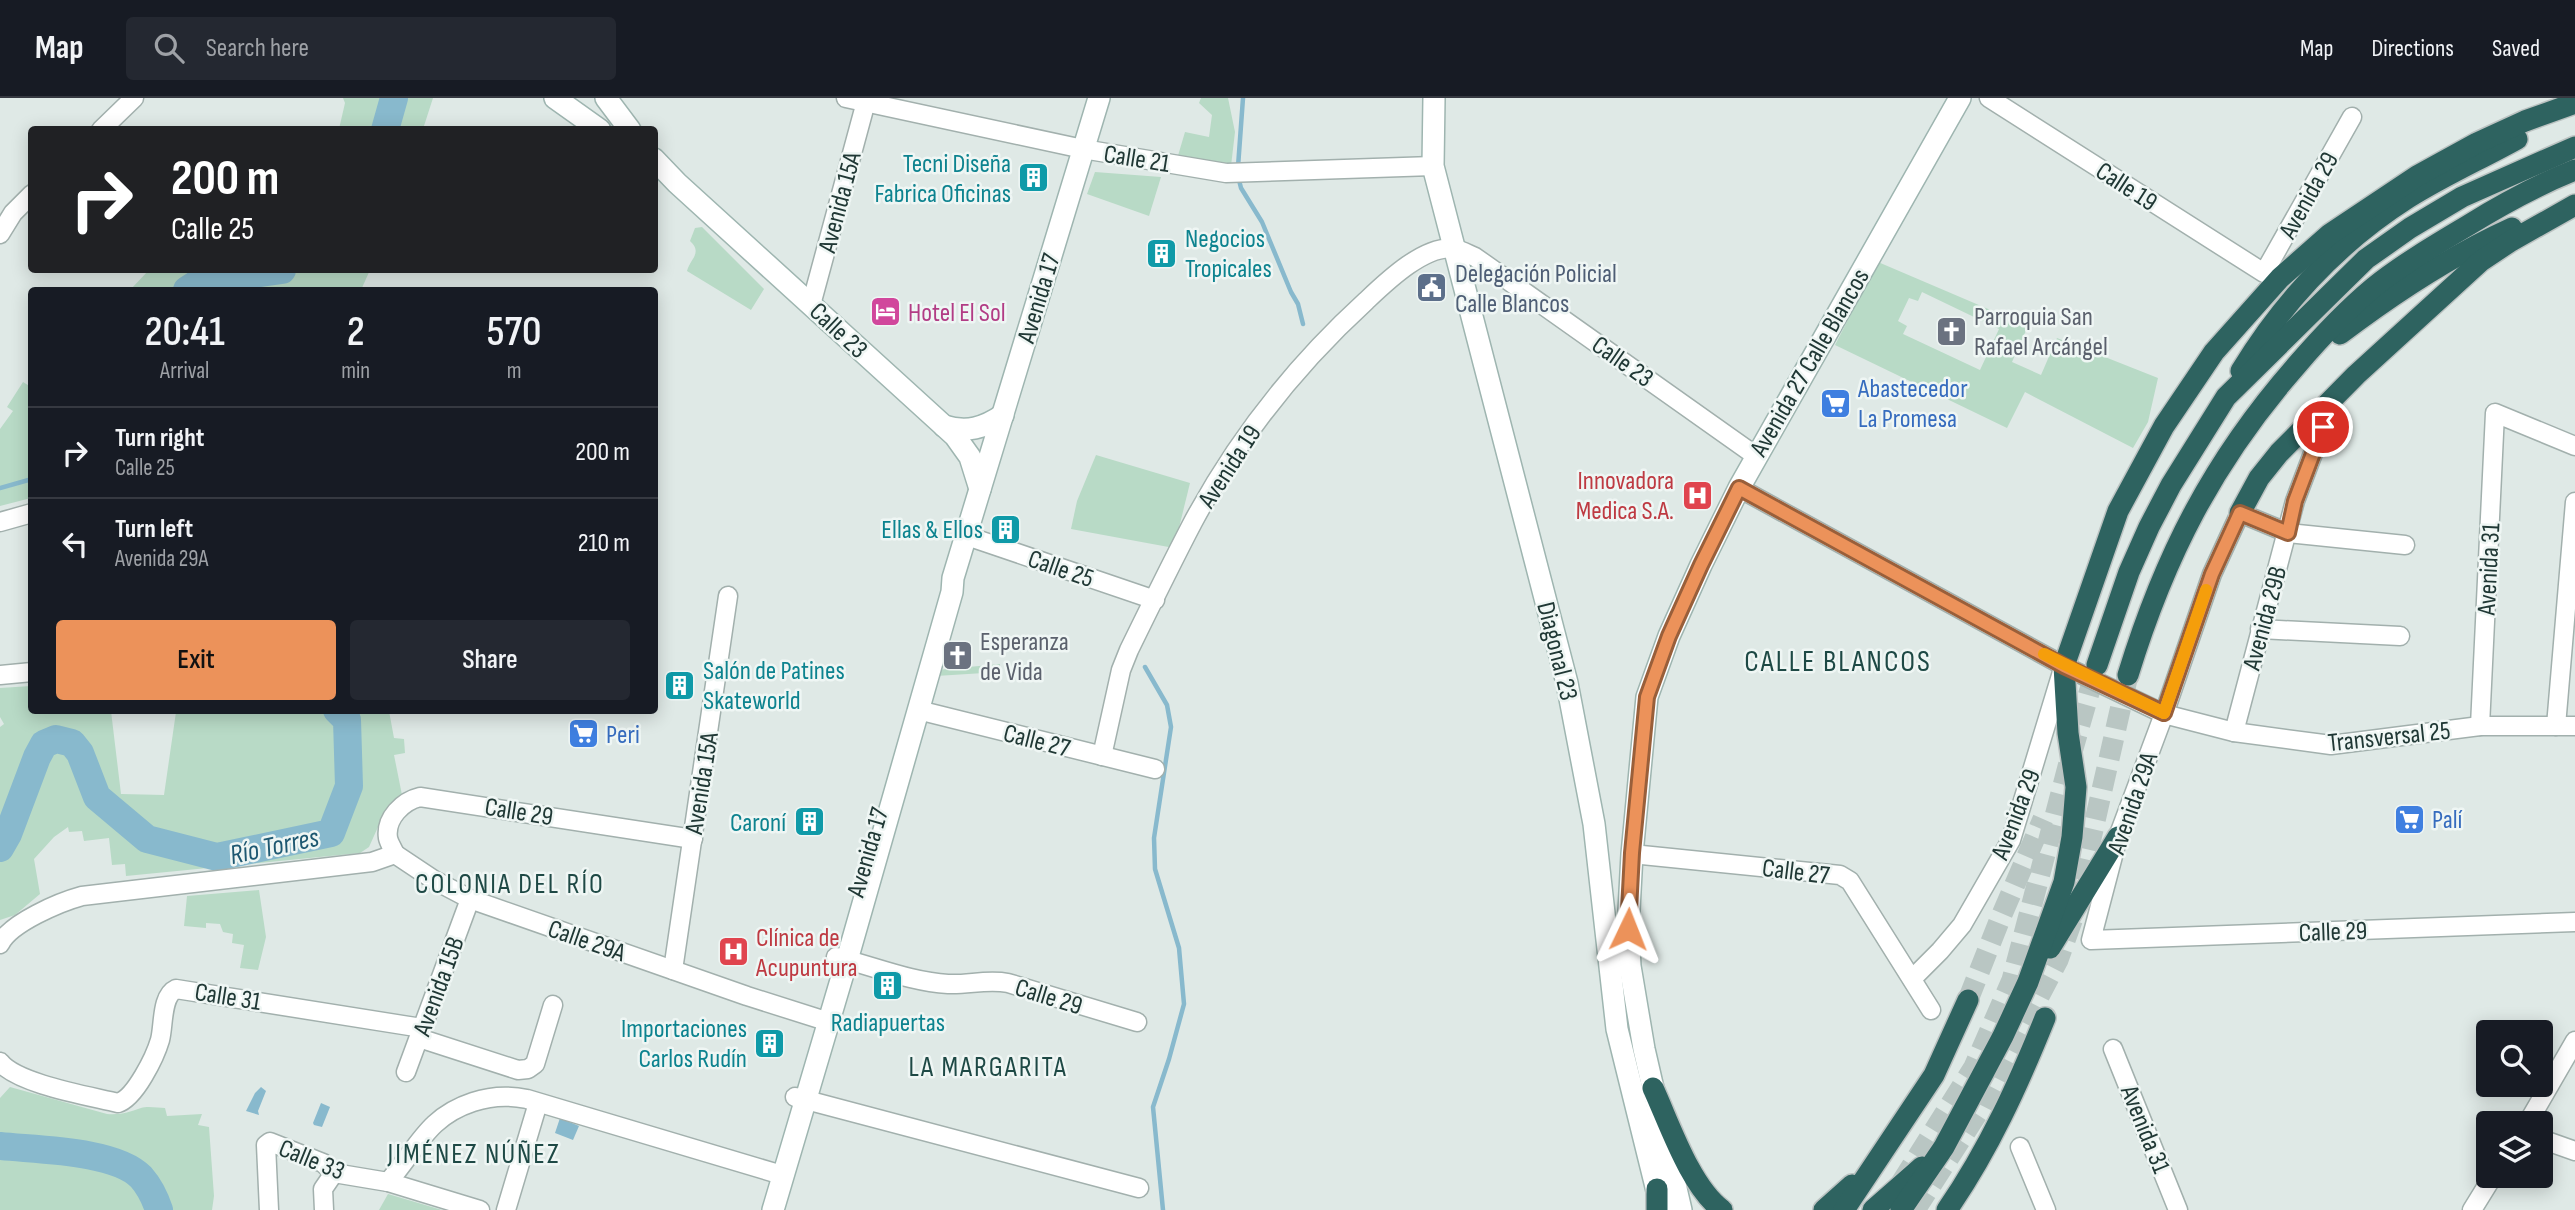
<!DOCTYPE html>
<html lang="en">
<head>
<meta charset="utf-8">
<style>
	body { margin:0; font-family:"Sofia Sans Condensed",sans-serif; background:#242831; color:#f1f3f6; height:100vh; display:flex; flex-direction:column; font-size:26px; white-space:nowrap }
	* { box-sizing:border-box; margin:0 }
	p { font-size:23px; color:#9ea1a6 }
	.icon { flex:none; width:38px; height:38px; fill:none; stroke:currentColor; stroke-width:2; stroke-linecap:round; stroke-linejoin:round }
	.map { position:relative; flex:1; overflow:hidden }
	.details { position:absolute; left:28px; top:189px; width:630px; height:427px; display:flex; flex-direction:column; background:#171b24; border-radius:7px; box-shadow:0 4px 18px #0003 }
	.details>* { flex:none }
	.top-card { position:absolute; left:28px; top:28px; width:630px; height:147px; border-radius:7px; box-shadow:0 4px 18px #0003; background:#202124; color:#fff; overflow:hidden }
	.buttons { position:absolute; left:2476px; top:922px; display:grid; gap:14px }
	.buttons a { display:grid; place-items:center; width:77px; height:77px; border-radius:7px; background:#171b24; box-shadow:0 4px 18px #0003; font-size:35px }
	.pin { position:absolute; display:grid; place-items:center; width:60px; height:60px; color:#fff; margin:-30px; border:4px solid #fff; border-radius:50%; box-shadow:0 2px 7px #0007 }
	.me { position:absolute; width:77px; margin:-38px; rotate:2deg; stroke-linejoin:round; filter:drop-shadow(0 0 5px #0008) }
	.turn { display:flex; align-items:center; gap:24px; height:147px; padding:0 28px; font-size:32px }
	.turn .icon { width:91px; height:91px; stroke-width:2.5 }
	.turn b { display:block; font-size:49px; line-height:60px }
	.eta { display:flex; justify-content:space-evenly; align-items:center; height:119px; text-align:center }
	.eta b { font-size:42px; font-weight:600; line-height:49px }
	.button { display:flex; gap:14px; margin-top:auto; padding:14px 28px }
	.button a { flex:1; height:80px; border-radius:7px; background:#ec925a; color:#111; font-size:28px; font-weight:600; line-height:80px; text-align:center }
	.button a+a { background:#242831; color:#f1f3f6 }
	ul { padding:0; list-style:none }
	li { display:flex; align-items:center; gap:21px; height:91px; padding:0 28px; border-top:2px solid #363941 }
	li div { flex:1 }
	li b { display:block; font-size:26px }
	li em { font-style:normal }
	header { display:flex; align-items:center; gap:42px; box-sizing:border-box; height:98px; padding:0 35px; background:#171b24; border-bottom:2px solid #363941 }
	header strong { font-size:33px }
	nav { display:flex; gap:38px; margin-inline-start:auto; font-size:24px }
	.search { width:490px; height:63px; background:#242831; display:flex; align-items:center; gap:18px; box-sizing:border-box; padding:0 24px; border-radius:7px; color:#9ea1a6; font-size:26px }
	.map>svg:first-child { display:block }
</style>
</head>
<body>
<header>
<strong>Map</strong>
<div class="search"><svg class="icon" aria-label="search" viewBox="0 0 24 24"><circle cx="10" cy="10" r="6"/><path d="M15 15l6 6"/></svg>Search here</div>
<nav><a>Map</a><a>Directions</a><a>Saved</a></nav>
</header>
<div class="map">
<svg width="2575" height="1112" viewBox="0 0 2575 1112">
	<rect width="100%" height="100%" fill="#dfe9e6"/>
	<g fill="#b8dac6" fill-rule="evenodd">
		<path d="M 343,0 L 433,0 L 423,31 L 339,31 L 345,5 Z"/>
		<path d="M 1201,0 L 1228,0 L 1235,34 L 1231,68 L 1177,61 L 1185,34 L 1209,39 L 1212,17 L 1199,5 Z"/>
		<path d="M 1095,74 L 1161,79 L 1149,118 L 1087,96 Z"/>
		<path d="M 702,129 L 764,191 L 751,212 L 687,173 C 690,161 703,155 690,143 L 695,130 Z"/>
		<path d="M 1878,164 L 2028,228 L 2012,264 L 2041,277 L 2057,240 L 2158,280 L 2148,324 L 2133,350 L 2025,294 L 2007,330 L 1835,247 ZM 1922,194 L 1999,231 L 1980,272 L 1903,236 L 1907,228 L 1898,223 L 1909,200 L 1918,203 Z"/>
		<path d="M 149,172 L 370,172 L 361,192 L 130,192 Z"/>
		<path d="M 23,284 L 31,289 L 31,400 L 0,408 L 0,331 L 13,313 L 7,309 Z"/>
		<path d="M 1096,357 L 1190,385 L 1174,450 L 1071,431 L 1077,403 Z"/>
		<path d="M 1000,566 L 1000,574 L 936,578 L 937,572 Z"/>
		<path d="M 31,588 L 32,612 L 111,613 L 121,696 L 164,697 L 176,614 L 179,612 L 389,613 L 394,640 L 404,641 L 405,655 L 394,657 L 402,697 L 378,729 L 369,749 L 360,755 L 126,778 L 125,766 L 112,767 L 109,740 L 84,743 L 82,733 L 69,734 L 68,729 L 54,739 L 34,761 L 40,796 L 15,817 L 0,822 L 0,629 L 4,626 L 0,619 L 0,590 Z"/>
		<path d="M 259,792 L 266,839 L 258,872 L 240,870 L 244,847 L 232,845 L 233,836 L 223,834 L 220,826 L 206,825 L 206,830 L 184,828 L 187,798 Z"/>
		<path d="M 10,989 L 107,1016 C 121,1017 129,1014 141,1010 C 148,1008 158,1010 165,1010 L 167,1018 L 202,1016 L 198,1027 L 209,1029 L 214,1098 L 212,1112 L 0,1112 L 0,1000 Z"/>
		<path d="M 388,1096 L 442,1112 L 379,1112 Z"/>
	</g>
	<g fill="#88b9cd">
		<path d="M 261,989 L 266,993 L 258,1013 L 259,1017 L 246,1013 L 255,995 Z"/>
		<path d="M 321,1005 L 330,1009 L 322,1029 L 314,1027 L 313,1025 Z"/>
		<path d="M 560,1020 L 579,1028 L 573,1042 L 555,1035 Z"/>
	</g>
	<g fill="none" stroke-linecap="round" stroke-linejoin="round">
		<g stroke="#88b9cd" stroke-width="4.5">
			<path d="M 1238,69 L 1243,0"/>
			<path d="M 1238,78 L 1241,90 L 1262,124 L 1291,194 L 1298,206 L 1303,226"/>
			<path d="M 0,390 L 32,381"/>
			<path d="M 1145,569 L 1167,607 L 1171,629 L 1154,740 L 1155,771 L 1179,850 L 1184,906 L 1169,961 L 1153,1009 L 1163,1112"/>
		</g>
		<g stroke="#88b9cd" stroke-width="28">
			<path d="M 385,32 L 394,0"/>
			<path d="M 187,192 L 201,183 L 282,172"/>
			<path d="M 0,750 L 8,736 L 37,659 L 44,646 L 56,641 L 72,645 L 80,655 L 97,699 L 147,741 L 217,759 L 331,735 L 349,688 L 347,622 L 337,612"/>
			<path d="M 0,1048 C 36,1052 115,1052 141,1079 C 149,1088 155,1100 159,1112"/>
		</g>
		<g stroke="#b9c6c3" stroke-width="21" stroke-dasharray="21 10" stroke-linecap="butt">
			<path d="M 1968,902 L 2000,821 L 2043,721"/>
			<path d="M 1901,1085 L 1974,969 L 2012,882 L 2070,661 L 2097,567"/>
			<path d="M 1915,1112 L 1981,1010 L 2058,862 L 2073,820 L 2128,577"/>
		</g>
		<defs>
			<g id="street">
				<path d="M 846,0 L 1083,51 L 1226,75 L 1433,68"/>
				<path d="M 1989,0 L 2264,175 L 2352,19"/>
				<path d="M 101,32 L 134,0"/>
				<path d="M 0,136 L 13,115 L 32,96"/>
				<path d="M 811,207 L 867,0"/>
				<path d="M 1739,390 L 2064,568 L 2164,616 L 2234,634 L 2331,647 L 2480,628 L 2575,628"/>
				<path d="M 0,424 L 32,415"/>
				<path d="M 967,438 L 1155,502"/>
				<path d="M 2405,447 L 2288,435 L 2240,415 L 2212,476 L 2164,616 L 2118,739 L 2091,842 L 2575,824"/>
				<path d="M 2260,531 L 2400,538"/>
				<path d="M 0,577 L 32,574"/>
				<path d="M 918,612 L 1155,671"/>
				<path d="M 2480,628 L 2495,315 L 2575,348"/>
				<path d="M 2556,628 L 2575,404"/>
				<path d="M 2234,634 L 2295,403 L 2323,329"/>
				<path d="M 1102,658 L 1121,572 L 1129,552 C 1150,509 1171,466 1193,424 C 1237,342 1297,266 1366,203 C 1385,185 1426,145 1455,151 C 1461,152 1468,156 1475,159 L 1756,358"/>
				<path d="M 395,756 C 393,751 389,745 388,740 C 385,720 403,703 420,699 L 693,741"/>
				<path d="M 1632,756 L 1840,777 L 1850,783 L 1931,912"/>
				<path d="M 0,846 C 10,825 60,804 82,798 L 372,764 L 395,756 L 434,782 L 470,801 L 747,898 L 829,924"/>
				<path d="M 836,859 C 873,868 911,884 948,886 C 969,887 987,881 1008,885 L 1137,924"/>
				<path d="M 673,872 L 728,498"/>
				<path d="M 1912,881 L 1940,853 L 1962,827 L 2011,742 L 2062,574"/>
				<path d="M 419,940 L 518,972 L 528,971 L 535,966 L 553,907"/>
				<path d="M 2113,951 L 2178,1112"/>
				<path d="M 0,964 C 17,986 90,998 118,1005 C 135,1000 155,959 160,942 C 164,927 161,898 176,891 L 422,930"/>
				<path d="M 406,974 L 470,801"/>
				<path d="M 795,999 L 1139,1090"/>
				<path d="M 2527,1026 L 2575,943"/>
				<path d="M 2541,1041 L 2575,1053"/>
				<path d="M 2020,1049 L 2046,1112"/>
				<path d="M 388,1084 C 418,1050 427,1019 473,1004 C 491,998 508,997 527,1001 L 782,1077"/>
				<path d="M 269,1112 L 266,1047 L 270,1044 L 323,1065 L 334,1075 L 388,1084 L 480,1112"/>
				<path d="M 324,1112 L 323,1091 L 334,1075"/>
				<path d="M 506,1112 L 538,1005"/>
				<path d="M 2472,1112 L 2493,1078"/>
			</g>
			<g id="secondary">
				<path d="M 555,0 L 600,32"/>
				<path d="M 606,0 L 630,32"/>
				<path d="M 1434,0 L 1433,68 L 1567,585 L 1594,726 L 1617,931 L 1661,1109"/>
				<path d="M 654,61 L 677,85 L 955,338 L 970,359 L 980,391"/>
				<path d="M 944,328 C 967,335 984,330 1003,317"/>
				<path d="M 773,1112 L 847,862 L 952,494 L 953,480 L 1099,0"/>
				<path d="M 1681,1112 L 1644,951 L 1630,868 L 1628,831 L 1632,756 L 1647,599 L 1669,538 L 1701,467 L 1739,390 L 1960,0"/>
			</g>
			<g id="highway">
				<path d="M 2340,236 C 2394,195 2450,158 2512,130"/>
				<path d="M 2241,273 C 2284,202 2339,144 2408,100 C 2443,78 2481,61 2517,41"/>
				<path d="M 2240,415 L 2259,380 L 2279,355 L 2356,277 L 2481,163 L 2511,143 L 2575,107"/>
				<path d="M 2097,567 L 2129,474 L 2149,429 L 2171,387 L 2226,299 L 2366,161 L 2410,130 L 2462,99 L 2575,49"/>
				<path d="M 2128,577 C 2165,457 2213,363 2296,268 C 2320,240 2345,213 2374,189 C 2403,166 2435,147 2467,128 C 2501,107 2537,87 2575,72"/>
				<path d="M 2050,850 L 2118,739"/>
				<path d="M 1653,990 C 1670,1027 1690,1088 1722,1112"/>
				<path d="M 1657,1112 L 1657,1091"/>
				<path d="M 1824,1112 L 1852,1087"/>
				<path d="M 1844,1112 L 1934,977 L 1968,902"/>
				<path d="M 1873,1112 L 1922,1069"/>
				<path d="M 1901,1112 L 1944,1049 L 2003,938 L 2028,884 L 2064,784 L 2072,739 L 2076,689 L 2068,635 L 2064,568 L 2118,413 L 2164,328 L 2214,254 L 2280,180 L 2330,136 L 2417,78 L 2477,45 L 2525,23 L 2575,5"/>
				<path d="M 1947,1112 C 1989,1051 2018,987 2045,920"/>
			</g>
		</defs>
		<use href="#street" stroke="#a2b0ad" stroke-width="21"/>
		<use href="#secondary" stroke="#9eb5b0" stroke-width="24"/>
		<use href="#highway" stroke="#bcc3c2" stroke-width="24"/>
		<use href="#street" stroke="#fff" stroke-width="18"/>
		<use href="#secondary" stroke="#fff" stroke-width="21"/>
		<use href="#highway" stroke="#2e6360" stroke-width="21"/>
	</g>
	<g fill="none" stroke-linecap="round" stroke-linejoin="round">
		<defs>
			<path id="route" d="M 1628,831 L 1632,755 L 1647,599 L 1669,538 L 1701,467 L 1739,390 L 2064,568 L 2164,615 L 2212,476 L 2240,415 L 2288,435 L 2295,403 L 2323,329"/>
		</defs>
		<use href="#route" stroke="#995f3a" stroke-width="18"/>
		<use href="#route" stroke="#ec925a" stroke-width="12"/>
		<path stroke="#f59e0b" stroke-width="12" d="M 2044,556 L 2164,615 L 2206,492"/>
	</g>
	<defs>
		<symbol id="building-square" viewBox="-11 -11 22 22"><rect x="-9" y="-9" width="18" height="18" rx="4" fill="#0f9aa8" stroke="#eff6f4"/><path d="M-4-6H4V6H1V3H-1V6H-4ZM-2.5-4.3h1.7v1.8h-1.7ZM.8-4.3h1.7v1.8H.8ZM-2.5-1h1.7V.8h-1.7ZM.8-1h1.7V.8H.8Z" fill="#fff"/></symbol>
		<symbol id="civic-square" viewBox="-11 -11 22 22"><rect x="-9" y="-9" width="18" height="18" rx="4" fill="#5c6f8a" stroke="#eff6f4"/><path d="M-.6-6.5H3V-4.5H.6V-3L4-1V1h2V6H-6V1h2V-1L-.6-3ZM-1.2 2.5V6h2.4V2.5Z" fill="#fff"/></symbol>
		<symbol id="hotel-square" viewBox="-11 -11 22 22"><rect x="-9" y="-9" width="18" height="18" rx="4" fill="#d1479c" stroke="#eff6f4"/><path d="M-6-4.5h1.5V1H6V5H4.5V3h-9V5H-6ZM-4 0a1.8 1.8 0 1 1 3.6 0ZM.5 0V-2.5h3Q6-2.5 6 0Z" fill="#fff"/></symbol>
		<symbol id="church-square" viewBox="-11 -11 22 22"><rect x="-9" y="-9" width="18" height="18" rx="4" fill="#6b7280" stroke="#eff6f4"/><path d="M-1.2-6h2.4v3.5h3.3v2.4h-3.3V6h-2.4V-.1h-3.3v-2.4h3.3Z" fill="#fff"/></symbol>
		<symbol id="supermarket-square" viewBox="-11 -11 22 22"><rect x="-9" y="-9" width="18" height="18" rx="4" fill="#3f7fe0" stroke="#eff6f4"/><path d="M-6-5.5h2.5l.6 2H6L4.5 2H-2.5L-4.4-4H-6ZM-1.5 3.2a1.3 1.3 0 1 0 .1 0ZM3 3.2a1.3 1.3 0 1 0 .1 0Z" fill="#fff"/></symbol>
		<symbol id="hospital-square" viewBox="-11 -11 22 22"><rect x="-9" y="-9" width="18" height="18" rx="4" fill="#e0444e" stroke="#eff6f4"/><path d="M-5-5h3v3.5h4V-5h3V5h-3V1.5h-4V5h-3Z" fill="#fff"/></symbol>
	</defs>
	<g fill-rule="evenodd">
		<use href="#building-square" x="1016" y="62" width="35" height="35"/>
		<use href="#building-square" x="1144" y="138" width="35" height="35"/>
		<use href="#civic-square" x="1414" y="172" width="35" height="35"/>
		<use href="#hotel-square" x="868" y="196" width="35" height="35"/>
		<use href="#church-square" x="1934" y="216" width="35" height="35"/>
		<use href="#supermarket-square" x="1818" y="288" width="35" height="35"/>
		<use href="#hospital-square" x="1680" y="380" width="35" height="35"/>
		<use href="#building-square" x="988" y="414" width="35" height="35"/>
		<use href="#church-square" x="940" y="540" width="35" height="35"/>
		<use href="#building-square" x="662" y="570" width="35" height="35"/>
		<use href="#supermarket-square" x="566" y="618" width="35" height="35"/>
		<use href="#supermarket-square" x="2392" y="704" width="35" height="35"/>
		<use href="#building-square" x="792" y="706" width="35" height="35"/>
		<use href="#hospital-square" x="716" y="836" width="35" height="35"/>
		<use href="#building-square" x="870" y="870" width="35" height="35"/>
		<use href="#building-square" x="752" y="928" width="35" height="35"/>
	</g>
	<g text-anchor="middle" stroke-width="5" stroke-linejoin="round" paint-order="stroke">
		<g font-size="26" fill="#203835" stroke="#eff6f4">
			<text transform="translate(1137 60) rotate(9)" y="9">Calle 21</text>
			<text transform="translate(2127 88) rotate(33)" y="9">Calle 19</text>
			<text transform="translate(2308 97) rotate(-61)" y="9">Avenida 29</text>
			<text transform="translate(839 104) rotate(-75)" y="9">Avenida 15A</text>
			<text transform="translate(1038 200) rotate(-73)" y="9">Avenida 17</text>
			<text transform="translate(839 232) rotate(43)" y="9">Calle 23</text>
			<text transform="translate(1623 263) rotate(35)" y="9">Calle 23</text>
			<text transform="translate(1809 264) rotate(-60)" y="9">Avenida 27 Calle Blancos</text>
			<text transform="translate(1229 368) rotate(-57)" y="9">Avenida 19</text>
			<text transform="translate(1061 470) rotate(19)" y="9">Calle 25</text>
			<text transform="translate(2488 471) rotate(-87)" y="9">Avenida 31</text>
			<text transform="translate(2264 520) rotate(-75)" y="9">Avenida 29B</text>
			<text transform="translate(1558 553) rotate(76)" y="9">Diagonal 23</text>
			<text transform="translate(2389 638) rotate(-6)" y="9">Transversal 25</text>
			<text transform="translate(1037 642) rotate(14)" y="9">Calle 27</text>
			<text transform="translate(701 685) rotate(-81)" y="9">Avenida 15A</text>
			<text transform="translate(2132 705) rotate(-71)" y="9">Avenida 29A</text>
			<text transform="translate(519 713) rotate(9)" y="9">Calle 29</text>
			<text transform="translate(2015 716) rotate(-69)" y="9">Avenida 29</text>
			<text transform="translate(867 754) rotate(-74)" y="9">Avenida 17</text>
			<text transform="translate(1796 773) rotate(7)" y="9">Calle 27</text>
			<text transform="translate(2333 833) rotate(-2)" y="9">Calle 29</text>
			<text transform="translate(587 842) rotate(19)" y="9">Calle 29A</text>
			<text transform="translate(438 888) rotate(-70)" y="9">Avenida 15B</text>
			<text transform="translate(228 898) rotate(9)" y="9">Calle 31</text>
			<text transform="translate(1049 898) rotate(17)" y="9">Calle 29</text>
			<text transform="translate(2146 1031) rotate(68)" y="9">Avenida 31</text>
			<text transform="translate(312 1061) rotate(22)" y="9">Calle 33</text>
		</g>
		<g font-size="26" fill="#0d838f" stroke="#eff6f4" text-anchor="end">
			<text x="1011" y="74">Tecni Diseña<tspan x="1011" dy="30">Fabrica Oficinas</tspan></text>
			<text x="1185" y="149" text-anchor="start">Negocios<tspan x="1185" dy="30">Tropicales</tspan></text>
			<text x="983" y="440">Ellas &amp; Ellos</text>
			<text x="703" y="581" text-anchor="start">Salón de Patines<tspan x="703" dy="30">Skateworld</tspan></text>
			<text x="786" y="733">Caroní</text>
			<text x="888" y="933" text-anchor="middle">Radiapuertas</text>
			<text x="747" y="939">Importaciones<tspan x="747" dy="30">Carlos Rudín</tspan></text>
		</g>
		<g font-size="26" fill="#4e5e75" stroke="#eff6f4" text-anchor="start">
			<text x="1455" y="184">Delegación Policial<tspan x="1455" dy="30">Calle Blancos</tspan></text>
		</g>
		<g font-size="26" fill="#b23c85" stroke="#eff6f4" text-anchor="start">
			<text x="908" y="223">Hotel El Sol</text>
		</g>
		<g font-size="26" fill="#5b616d" stroke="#eff6f4" text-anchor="start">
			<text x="1974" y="227">Parroquia San<tspan x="1974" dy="30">Rafael Arcángel</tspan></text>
			<text x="980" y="552">Esperanza<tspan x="980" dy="30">de Vida</tspan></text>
		</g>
		<g font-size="26" fill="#366cbe" stroke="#eff6f4" text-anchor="start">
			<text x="1858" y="299">Abastecedor<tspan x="1858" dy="30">La Promesa</tspan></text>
			<text x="606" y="645">Peri</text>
			<text x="2432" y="730">Palí</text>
		</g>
		<g font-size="26" fill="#be3a42" stroke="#eff6f4" text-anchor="end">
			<text x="1674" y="391">Innovadora<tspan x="1674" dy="30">Medica S.A.</tspan></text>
			<text x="756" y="848" text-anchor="start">Clínica de<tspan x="756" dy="30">Acupuntura</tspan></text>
		</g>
		<g font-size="28" font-style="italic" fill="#1e5871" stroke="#eff6f4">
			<text transform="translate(274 747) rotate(-12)" y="10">Río Torres</text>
		</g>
		<g font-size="28" letter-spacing="2" fill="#1e4945" stroke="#eff6f4">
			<text x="510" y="795">COLONIA DEL RÍO</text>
			<text x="988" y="978">LA MARGARITA</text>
			<text x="474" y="1065">JIMÉNEZ NÚÑEZ</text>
		</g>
		<g font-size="30" letter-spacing="2" fill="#1e4945" stroke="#eff6f4">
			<text x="1838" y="573">CALLE BLANCOS</text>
		</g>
	</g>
</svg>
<div class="buttons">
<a><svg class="icon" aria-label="search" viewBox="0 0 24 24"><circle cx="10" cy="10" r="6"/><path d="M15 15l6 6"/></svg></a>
<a><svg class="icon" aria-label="layers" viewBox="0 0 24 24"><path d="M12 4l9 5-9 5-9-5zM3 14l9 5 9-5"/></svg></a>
</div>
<div class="pin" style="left:2323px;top:329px;background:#d93025"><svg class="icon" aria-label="arrive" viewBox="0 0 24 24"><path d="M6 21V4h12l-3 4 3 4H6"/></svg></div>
<svg class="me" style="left:1628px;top:831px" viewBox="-20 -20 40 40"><path d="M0-17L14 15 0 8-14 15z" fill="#ec925a" stroke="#fff" stroke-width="4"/></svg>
<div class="top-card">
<div class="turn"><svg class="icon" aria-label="right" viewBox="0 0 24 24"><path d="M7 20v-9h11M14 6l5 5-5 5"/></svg><div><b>200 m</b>Calle 25</div></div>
</div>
<section class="details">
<div class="eta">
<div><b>20:41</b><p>Arrival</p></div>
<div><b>2</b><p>min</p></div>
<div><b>570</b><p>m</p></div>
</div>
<ul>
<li><svg class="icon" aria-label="right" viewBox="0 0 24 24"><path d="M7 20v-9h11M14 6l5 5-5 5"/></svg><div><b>Turn right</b><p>Calle 25</p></div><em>200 m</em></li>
<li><svg class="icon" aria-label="left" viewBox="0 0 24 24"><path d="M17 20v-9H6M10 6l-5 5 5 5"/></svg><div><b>Turn left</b><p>Avenida 29A</p></div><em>210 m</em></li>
</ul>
<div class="button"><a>Exit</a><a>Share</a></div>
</section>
</div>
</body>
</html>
